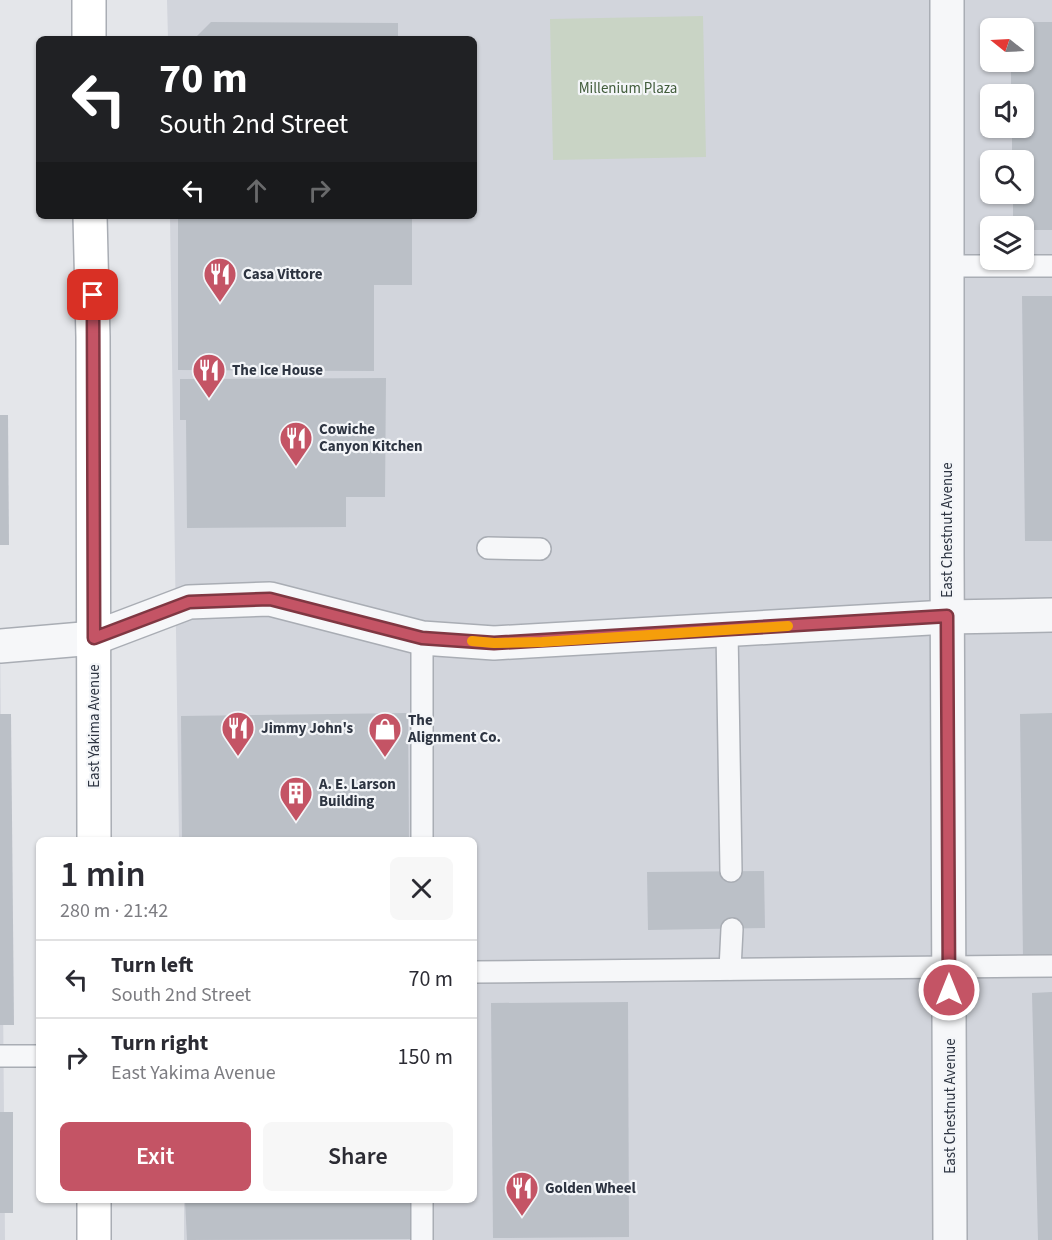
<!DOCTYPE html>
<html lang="en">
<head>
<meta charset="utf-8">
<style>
	body { margin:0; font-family:"Source Sans 3",sans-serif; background:#f7f7f7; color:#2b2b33; height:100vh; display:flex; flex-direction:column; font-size:22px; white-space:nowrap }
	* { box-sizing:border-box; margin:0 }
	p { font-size:20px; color:#7c7c81 }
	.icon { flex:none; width:33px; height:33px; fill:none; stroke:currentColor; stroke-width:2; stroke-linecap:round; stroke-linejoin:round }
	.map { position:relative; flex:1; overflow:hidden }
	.details { position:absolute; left:36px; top:837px; width:441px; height:366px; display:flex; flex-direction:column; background:#fff; border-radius:9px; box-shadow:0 2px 4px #0004 }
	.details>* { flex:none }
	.hud { position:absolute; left:36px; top:36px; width:441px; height:183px; border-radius:9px; box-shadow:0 2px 4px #0004; background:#202124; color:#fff; overflow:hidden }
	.needle { width:39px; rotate:288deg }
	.tools { position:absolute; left:980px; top:18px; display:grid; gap:12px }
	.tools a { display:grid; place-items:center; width:54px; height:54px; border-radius:9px; background:#fff; box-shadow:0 2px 4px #0004; font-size:30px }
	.pin { position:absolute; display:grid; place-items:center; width:51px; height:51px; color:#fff; margin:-26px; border-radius:12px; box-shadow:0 3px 9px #0006 }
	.me { position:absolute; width:66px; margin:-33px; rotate:0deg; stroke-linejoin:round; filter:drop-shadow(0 0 4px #0008) }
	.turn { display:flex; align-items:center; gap:21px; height:126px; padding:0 24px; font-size:27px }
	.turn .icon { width:78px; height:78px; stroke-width:2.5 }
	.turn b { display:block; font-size:42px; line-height:51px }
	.lanes { display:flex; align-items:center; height:57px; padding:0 24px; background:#0003; justify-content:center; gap:30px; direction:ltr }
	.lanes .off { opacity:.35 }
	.round { display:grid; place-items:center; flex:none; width:63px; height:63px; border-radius:9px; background:#f7f7f7 }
	.overview { display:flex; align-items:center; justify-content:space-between; height:102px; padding:0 24px }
	h1 { font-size:36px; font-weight:600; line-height:45px }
	.button { display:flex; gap:12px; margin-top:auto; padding:12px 24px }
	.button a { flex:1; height:69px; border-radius:9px; background:#c45465; color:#fff; font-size:24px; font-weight:600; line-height:69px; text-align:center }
	.button a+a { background:#f7f7f7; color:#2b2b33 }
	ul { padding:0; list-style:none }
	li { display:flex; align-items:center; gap:18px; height:78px; padding:0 24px; border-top:2px solid #e1e1e2 }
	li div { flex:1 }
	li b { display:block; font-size:22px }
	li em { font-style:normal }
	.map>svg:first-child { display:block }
</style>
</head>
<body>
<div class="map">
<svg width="1052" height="1240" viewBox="0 0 1052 1240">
	<rect width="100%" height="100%" fill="#e4e6ea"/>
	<g fill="#d2d5dc" fill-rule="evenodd">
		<path d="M 167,0 L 1052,0 L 1052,1240 L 184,1240 L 184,1200 L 474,1200 L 474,840 L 179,840 L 170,216 L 474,216 L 474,39 L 168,39 ZM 990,28 L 1023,28 L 1023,62 L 990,62 ZM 990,94 L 1023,94 L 1023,128 L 990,128 ZM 990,160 L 1023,160 L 1023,194 L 990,194 ZM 990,226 L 1023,226 L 1023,260 L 990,260 Z"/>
		<path d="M 0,623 L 5,1240 L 0,1240 Z"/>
	</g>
	<path fill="#c9d4c5" d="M 703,16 L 706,157 L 553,160 L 550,19 Z"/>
	<g fill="#bbc0c7">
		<path d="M 211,22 L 398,23 L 398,39 L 194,39 Z"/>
		<path d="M 1010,22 L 1052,22 L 1052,230 L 1023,230 L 1023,226 L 1013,226 L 1013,194 L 1023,194 L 1023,160 L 1012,160 L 1012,128 L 1023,128 L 1023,94 L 1011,94 L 1011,62 L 1023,62 L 1023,28 L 1010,28 Z"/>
		<path d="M 178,216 L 412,216 L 412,285 L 374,285 L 374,371 L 178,370 Z"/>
		<path d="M 1022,296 L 1052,296 L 1052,541 L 1025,541 Z"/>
		<path d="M 386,378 L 385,497 L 346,497 L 346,527 L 187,528 L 186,420 L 180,420 L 180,379 Z"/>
		<path d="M 0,415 L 8,415 L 9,545 L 0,545 Z"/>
		<path d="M 408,713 L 409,840 L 182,840 L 181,716 Z"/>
		<path d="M 1052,713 L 1052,957 L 1023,958 L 1020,714 Z"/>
		<path d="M 0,714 L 11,714 L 14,1025 L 0,1025 Z"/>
		<path d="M 764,871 L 765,928 L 648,930 L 647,872 Z"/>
		<path d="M 1052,992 L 1052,1240 L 1038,1240 L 1032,993 Z"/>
		<path d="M 628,1002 L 629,1237 L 493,1238 L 491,1003 Z"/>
		<rect x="0" y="1112" width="13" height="101"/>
		<path d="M 185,1200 L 414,1200 L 414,1239 L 187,1240 Z"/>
	</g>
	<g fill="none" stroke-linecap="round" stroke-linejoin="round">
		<defs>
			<g id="service">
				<path d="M 947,266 L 1052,266"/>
				<path d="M 488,548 L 540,549"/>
				<path d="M 727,630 L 731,871"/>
				<path d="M 422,840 L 422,638"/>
				<path d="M 730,969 L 732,929"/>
				<path d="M 474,972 L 1052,966"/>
				<path d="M 0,1056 L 39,1056"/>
				<path d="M 422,1200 L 422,1240"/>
			</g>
			<path id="minor" d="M 0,646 L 94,638 L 189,602 L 270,599 L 422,638 L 494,643 L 947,617 L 1052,615"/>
			<path id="tertiary" d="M 947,0 L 947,554 L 950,1240"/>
			<g id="secondary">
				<path d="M 89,0 L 89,39"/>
				<path d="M 90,216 L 93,337 L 94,840"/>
				<path d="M 94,1200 L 94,1240"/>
			</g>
		</defs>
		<use href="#service" stroke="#a9adb4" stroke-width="24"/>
		<use href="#minor" stroke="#a9adb4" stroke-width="36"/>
		<use href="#tertiary" stroke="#a9adb4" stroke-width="36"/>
		<use href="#secondary" stroke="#a9adb4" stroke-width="36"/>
		<use href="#service" stroke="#f6f7f9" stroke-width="21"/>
		<use href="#minor" stroke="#f6f7f9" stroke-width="33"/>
		<use href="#tertiary" stroke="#f6f7f9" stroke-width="33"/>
		<use href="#secondary" stroke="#fff" stroke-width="33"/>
	</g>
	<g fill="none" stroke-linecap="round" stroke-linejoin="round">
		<defs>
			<path id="route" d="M 93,295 L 94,638 L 189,602 L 270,599 L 422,638 L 494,643 L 947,616 L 949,990"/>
		</defs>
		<use href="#route" stroke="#7f3742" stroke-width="15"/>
		<use href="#route" stroke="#c45465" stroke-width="10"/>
		<path stroke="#f59e0b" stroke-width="10" d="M 472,641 L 494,643 L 542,642 L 788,626"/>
	</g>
	<defs>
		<symbol id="restaurant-pin" viewBox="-11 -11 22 30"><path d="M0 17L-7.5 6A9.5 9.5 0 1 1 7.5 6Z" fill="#c45465" stroke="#f3f5f8"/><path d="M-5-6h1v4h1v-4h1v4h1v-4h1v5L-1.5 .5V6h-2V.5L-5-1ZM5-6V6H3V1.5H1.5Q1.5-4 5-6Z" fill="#fff"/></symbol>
		<symbol id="shop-pin" viewBox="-11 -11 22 30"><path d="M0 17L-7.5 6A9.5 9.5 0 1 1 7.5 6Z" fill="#c45465" stroke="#f3f5f8"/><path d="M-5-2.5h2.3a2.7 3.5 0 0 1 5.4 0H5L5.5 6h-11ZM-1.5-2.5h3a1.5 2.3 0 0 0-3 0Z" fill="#fff"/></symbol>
		<symbol id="building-pin" viewBox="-11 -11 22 30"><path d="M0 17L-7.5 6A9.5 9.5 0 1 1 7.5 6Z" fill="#c45465" stroke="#f3f5f8"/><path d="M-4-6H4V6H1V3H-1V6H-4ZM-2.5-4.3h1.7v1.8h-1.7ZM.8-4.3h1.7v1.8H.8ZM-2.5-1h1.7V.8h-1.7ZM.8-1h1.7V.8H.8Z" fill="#fff"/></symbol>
	</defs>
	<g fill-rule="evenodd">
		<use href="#restaurant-pin" x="201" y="255" width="38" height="52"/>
		<use href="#restaurant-pin" x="190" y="351" width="38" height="52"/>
		<use href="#restaurant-pin" x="277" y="419" width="38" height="52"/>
		<use href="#restaurant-pin" x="219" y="709" width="38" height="52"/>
		<use href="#shop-pin" x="366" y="710" width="38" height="52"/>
		<use href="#building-pin" x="277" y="774" width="38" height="52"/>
		<use href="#restaurant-pin" x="503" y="1169" width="38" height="52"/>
	</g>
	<g text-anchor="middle" stroke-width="4.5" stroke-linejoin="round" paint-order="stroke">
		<g font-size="15" fill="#415c3b" stroke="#f3f5f8">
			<text x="628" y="93">Millenium Plaza</text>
		</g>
		<g font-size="15" font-weight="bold" fill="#2d3441" stroke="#f3f5f8" text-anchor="start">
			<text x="243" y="279">Casa Vittore</text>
			<text x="232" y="375">The Ice House</text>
			<text x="319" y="434">Cowiche<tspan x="319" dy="17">Canyon Kitchen</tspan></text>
			<text x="408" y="725">The<tspan x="408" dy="17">Alignment Co.</tspan></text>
			<text x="261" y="733">Jimmy John's</text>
			<text x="319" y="789">A. E. Larson<tspan x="319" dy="17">Building</tspan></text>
			<text x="545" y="1193">Golden Wheel</text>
		</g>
		<g font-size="15" fill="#2d3441" stroke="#f3f5f8">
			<text transform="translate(947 530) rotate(-90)" y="5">East Chestnut Avenue</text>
			<text transform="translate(94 726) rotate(-90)" y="5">East Yakima Avenue</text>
			<text transform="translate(950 1106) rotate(-90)" y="5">East Chestnut Avenue</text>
		</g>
	</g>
</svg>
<div class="tools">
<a><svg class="needle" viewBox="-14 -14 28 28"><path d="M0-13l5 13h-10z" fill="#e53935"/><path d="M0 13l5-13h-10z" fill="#7c7c81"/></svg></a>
<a><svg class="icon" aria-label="sound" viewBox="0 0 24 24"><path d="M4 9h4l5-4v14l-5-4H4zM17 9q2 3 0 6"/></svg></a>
<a><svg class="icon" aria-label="search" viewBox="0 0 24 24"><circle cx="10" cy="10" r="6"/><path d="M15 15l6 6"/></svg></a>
<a><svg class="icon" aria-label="layers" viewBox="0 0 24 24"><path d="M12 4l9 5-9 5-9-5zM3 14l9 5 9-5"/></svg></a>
</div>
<div class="pin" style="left:93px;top:295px;background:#d93025"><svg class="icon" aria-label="arrive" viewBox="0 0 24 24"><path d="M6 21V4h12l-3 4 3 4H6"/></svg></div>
<svg class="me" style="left:949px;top:990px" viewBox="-20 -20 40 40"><circle r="17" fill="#c45465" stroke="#fff" stroke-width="3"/><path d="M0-11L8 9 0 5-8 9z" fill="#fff"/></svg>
<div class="hud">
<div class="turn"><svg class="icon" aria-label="left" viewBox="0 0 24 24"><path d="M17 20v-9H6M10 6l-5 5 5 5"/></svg><div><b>70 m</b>South 2nd Street</div></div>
<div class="lanes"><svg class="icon" aria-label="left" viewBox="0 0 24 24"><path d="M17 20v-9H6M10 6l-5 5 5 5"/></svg><svg class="icon off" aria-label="ahead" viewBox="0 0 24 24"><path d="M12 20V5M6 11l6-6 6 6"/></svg><svg class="icon off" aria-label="right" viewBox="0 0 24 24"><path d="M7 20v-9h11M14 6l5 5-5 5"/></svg></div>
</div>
<section class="details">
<div class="overview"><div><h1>1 min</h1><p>280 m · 21:42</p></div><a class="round"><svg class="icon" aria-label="close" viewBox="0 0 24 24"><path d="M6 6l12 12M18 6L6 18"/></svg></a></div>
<ul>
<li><svg class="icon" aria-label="left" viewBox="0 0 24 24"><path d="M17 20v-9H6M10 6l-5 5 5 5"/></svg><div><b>Turn left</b><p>South 2nd Street</p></div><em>70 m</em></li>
<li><svg class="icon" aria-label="right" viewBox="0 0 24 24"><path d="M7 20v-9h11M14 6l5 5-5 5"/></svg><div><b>Turn right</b><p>East Yakima Avenue</p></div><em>150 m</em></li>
</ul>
<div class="button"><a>Exit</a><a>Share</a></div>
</section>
</div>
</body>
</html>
